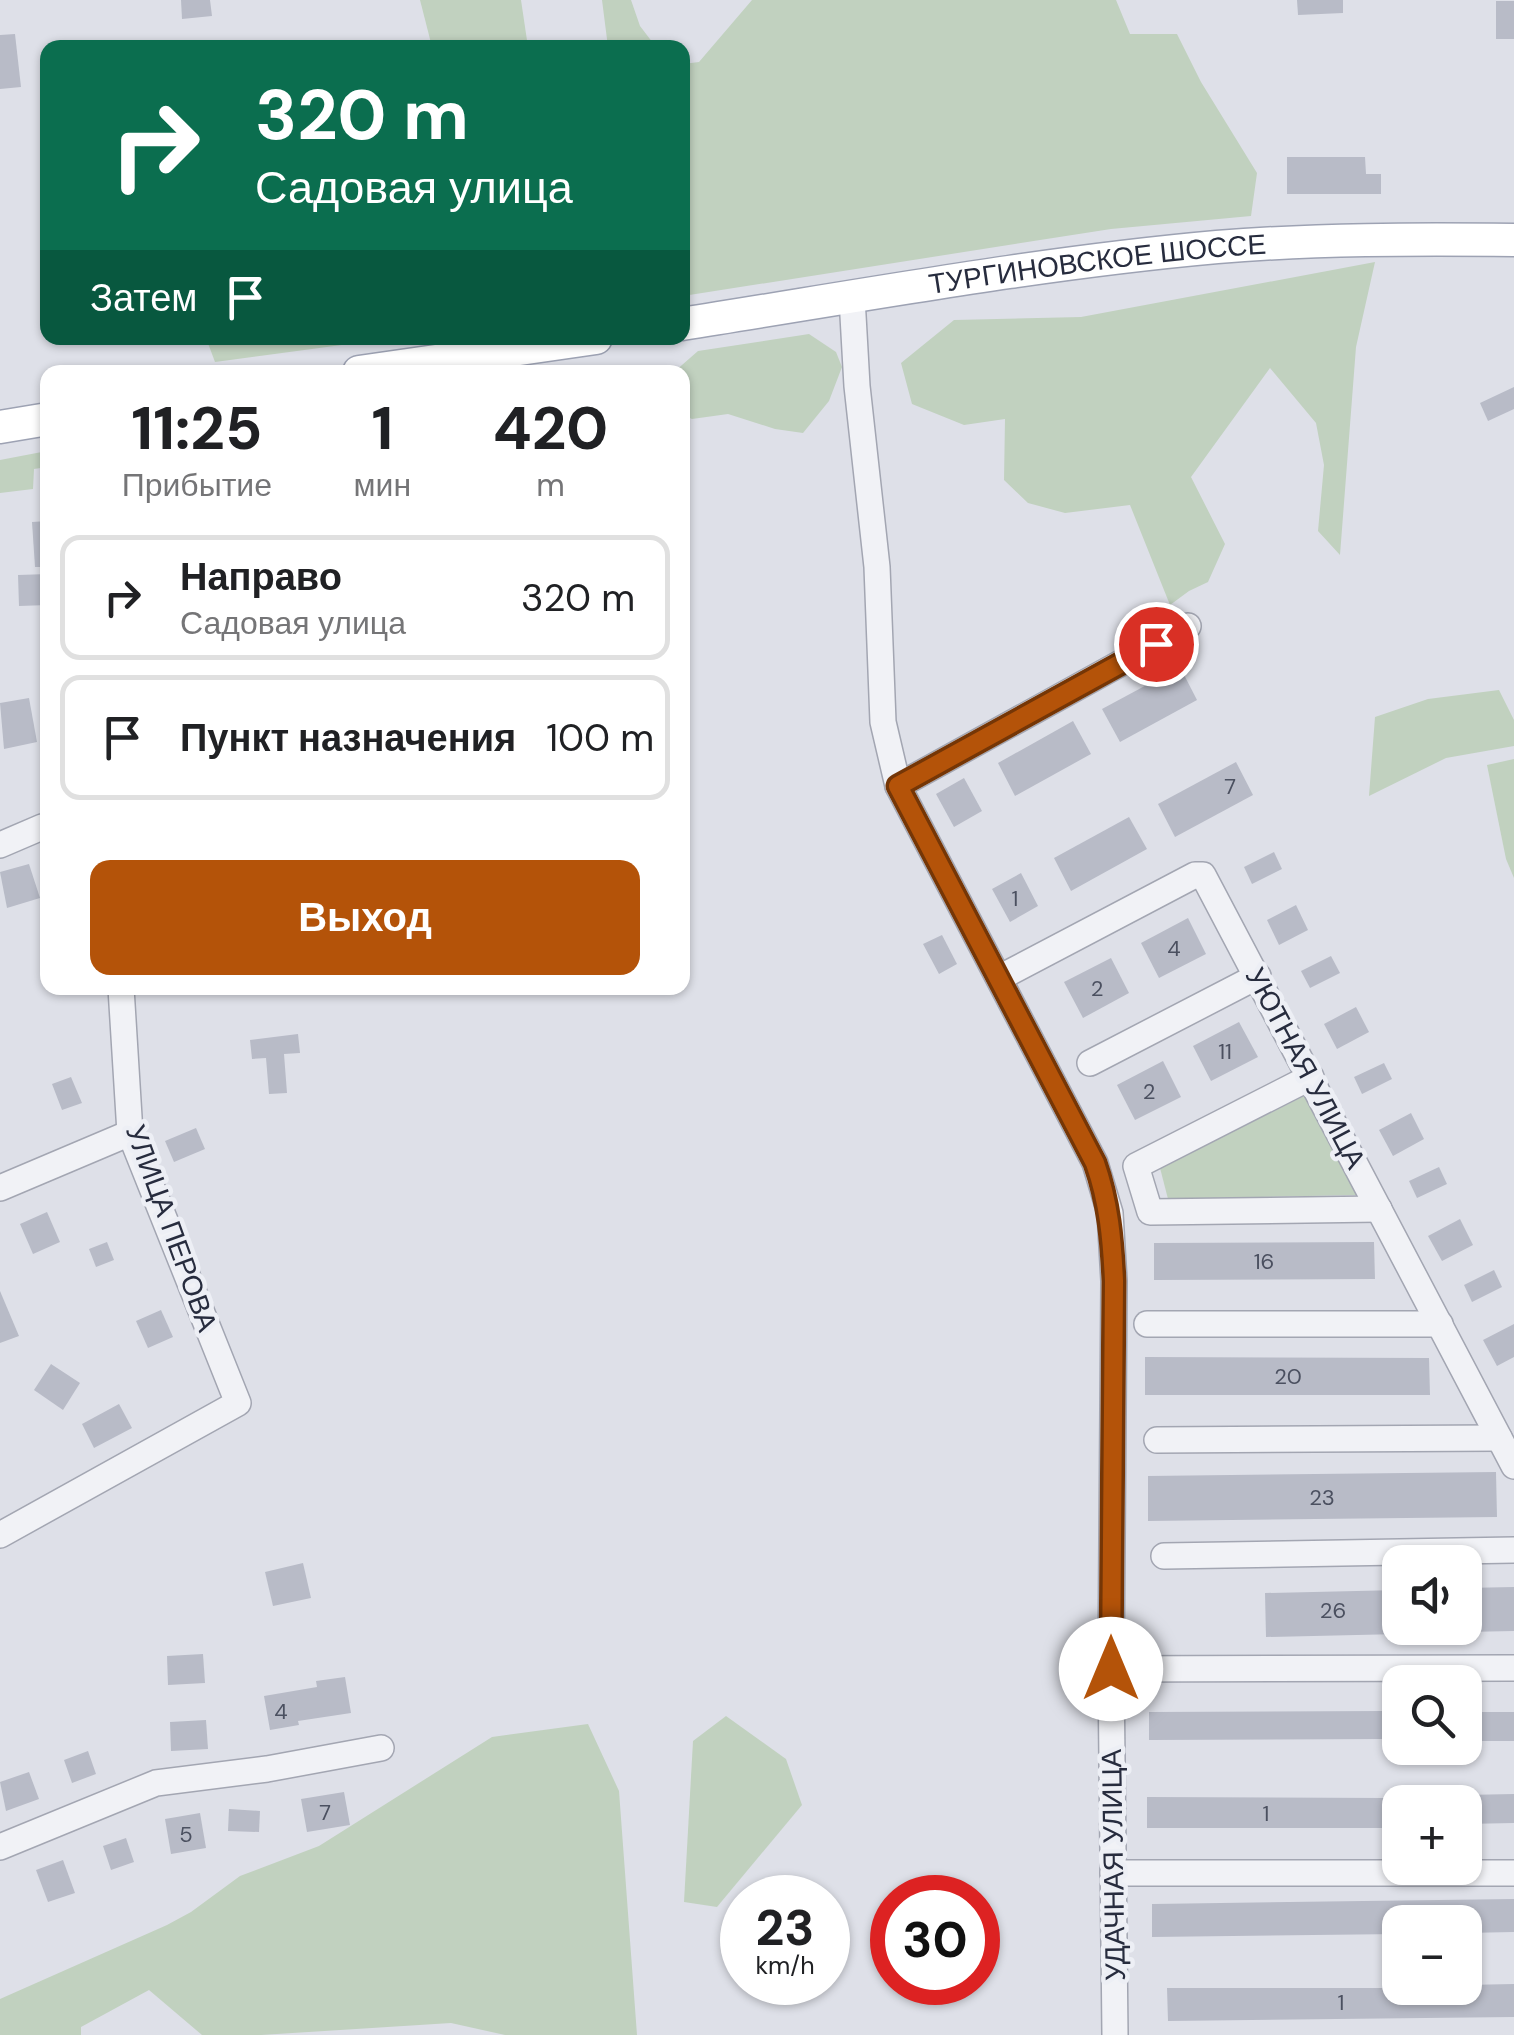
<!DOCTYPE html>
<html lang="ru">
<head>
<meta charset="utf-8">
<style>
	body { margin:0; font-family:"DM Sans",sans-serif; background:#f6f6f6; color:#202124; height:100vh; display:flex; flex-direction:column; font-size:38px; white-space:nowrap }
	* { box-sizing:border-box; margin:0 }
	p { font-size:32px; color:#757577 }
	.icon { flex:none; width:55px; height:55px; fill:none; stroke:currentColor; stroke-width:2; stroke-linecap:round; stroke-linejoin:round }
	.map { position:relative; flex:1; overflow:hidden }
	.panel { position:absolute; left:40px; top:365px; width:650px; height:630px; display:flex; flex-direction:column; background:#fff; border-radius:20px; box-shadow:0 2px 8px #0004 }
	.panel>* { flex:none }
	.banner { position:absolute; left:40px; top:40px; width:650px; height:305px; border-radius:20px; box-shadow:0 2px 8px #0004; background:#0b6e4f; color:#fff; overflow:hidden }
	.buttons { position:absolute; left:1382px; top:1545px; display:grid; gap:20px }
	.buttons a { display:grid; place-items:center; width:100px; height:100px; border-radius:20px; background:#fff; box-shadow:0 2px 8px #0004; font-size:50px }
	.speed { position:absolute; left:720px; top:1875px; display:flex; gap:20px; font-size:50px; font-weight:700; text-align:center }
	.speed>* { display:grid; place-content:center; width:130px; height:130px; border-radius:50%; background:#fff; box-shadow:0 2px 8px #0004; line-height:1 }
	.speed small { font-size:25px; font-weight:400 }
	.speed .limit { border:15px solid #d22; background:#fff; color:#111 }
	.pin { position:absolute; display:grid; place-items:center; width:85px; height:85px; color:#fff; margin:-42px; border:5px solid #fff; border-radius:50%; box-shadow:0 2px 10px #0007 }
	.me { position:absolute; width:110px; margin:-55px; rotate:0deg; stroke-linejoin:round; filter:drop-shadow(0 0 8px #0008) }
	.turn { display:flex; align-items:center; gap:35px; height:210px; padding:0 50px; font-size:45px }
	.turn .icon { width:130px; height:130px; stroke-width:2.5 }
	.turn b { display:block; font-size:70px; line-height:85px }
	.then { display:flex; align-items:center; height:95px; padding:0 50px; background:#0003; gap:20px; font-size:38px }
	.eta { display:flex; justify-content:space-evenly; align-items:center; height:170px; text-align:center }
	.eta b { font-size:60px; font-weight:700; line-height:70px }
	.action { display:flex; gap:20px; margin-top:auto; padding:20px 50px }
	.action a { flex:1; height:115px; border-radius:20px; background:#b45309; color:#fff; font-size:40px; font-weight:700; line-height:115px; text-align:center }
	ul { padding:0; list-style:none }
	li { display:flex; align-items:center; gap:30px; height:125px; margin:0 20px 15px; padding:0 30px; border:5px solid #e0e0e0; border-radius:20px }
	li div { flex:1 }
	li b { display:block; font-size:38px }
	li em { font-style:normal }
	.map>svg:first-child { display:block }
</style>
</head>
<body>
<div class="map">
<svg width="1514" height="2035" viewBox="0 0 1514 2035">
	<rect width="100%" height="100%" fill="#dee0e8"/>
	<g fill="#c1d1bf">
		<path d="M 420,0 L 521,0 L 528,47 L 432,47 Z"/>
		<path d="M 602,0 L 631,0 L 640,26 L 656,47 L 608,47 Z"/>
		<path d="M 752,0 L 1116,0 L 1130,34 L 1177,34 L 1201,82 L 1257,173 L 1251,216 L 1111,229 L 683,296 L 683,64 L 699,62 Z"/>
		<path d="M 1375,262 L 1356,347 L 1340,555 L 1318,531 L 1324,465 L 1316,423 L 1270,368 L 1191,477 L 1225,544 L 1208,582 L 1189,591 L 1170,605 L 1130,505 L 1065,513 L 1028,503 L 1004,480 L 1005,419 L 964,425 L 912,404 L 901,363 L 954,320 L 1081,317 Z"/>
		<path d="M 809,334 L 836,352 L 842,367 L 829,401 L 803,433 L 775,429 L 728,414 L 692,419 L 683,415 L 682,372 L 674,372 L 698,351 Z"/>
		<path d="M 206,338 L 394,338 L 215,362 Z"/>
		<path d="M 47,451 L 47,467 L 34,469 L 33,489 L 0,493 L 0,460 Z"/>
		<path d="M 1499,690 L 1514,720 L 1514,746 L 1446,758 L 1369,796 L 1375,717 L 1428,699 Z"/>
		<path d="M 1514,759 L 1514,878 L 1506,859 L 1487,765 Z"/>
		<path d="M 1304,1096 L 1318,1100 L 1359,1185 L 1356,1195 L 1168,1199 L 1160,1168 Z"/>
		<path d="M 726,1716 L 786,1759 L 802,1805 L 717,1907 L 684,1902 L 693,1741 Z"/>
		<path d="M 588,1724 L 619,1791 L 637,2035 L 505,2035 L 451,2023 L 261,2035 L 202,2035 L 149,1990 L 81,2027 L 81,2035 L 0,2035 L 0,1999 L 167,1925 L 191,1912 L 240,1876 L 319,1846 L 492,1737 Z"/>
	</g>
	<g fill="#b8bbc7">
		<path d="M 181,0 L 210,0 L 212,16 L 182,19 Z"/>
		<path d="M 1297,0 L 1343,0 L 1343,13 L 1298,15 Z"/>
		<rect x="1496" y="1" width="18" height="38"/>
		<path d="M 15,34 L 21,87 L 0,89 L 0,35 Z"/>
		<path d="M 1287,157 L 1365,157 L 1366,174 L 1381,174 L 1381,194 L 1287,194 Z"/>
		<path d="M 1514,387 L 1514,409 L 1488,421 L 1480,403 Z"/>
		<path d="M 48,521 L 48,567 L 35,567 L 32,522 Z"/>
		<path d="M 48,574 L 48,605 L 19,606 L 18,575 Z"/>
		<path d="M 1180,667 L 1197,700 L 1120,742 L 1102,709 Z"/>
		<path d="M 29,698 L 37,742 L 4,749 L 0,703 Z"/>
		<path d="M 1073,721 L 1091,754 L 1015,796 L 998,763 Z"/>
		<path d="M 1236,762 L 1253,795 L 1175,837 L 1158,804 Z"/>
		<path d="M 964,778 L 982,811 L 954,827 L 936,794 Z"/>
		<path d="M 1129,817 L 1147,849 L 1071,891 L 1054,858 Z"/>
		<path d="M 1274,852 L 1282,869 L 1252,884 L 1244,867 Z"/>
		<path d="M 29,864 L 40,898 L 7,908 L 0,872 Z"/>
		<path d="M 1021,873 L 1038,906 L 1010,922 L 992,889 Z"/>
		<path d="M 1296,905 L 1308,930 L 1279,945 L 1267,920 Z"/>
		<path d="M 1188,918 L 1206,954 L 1159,978 L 1141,943 Z"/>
		<path d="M 942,935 L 957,964 L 939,974 L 923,944 Z"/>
		<path d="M 1331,956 L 1340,973 L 1310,988 L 1301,971 Z"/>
		<path d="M 1111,958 L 1129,993 L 1083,1018 L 1064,982 Z"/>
		<path d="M 1356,1007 L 1369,1032 L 1337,1049 L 1324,1024 Z"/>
		<path d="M 1239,1022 L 1258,1057 L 1211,1081 L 1193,1046 Z"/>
		<path d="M 298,1034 L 300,1053 L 284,1054 L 287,1093 L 269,1094 L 266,1058 L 252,1059 L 250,1040 Z"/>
		<path d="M 1163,1061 L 1181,1097 L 1135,1120 L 1117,1085 Z"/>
		<path d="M 1384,1063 L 1392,1079 L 1362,1094 L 1354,1077 Z"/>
		<path d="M 71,1077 L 82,1103 L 62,1110 L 52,1084 Z"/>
		<path d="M 1411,1113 L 1424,1139 L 1393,1156 L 1379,1130 Z"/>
		<path d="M 196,1128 L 205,1149 L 174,1162 L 165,1141 Z"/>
		<path d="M 1439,1167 L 1447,1184 L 1417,1198 L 1409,1181 Z"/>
		<path d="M 47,1212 L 60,1242 L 33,1254 L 20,1224 Z"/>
		<path d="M 1460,1219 L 1473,1245 L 1442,1261 L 1428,1236 Z"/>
		<path d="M 107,1242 L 114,1260 L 96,1267 L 89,1249 Z"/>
		<path d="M 1374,1242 L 1375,1279 L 1154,1280 L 1154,1243 Z"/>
		<path d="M 1494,1270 L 1502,1287 L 1472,1302 L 1464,1285 Z"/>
		<path d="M 0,1291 L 19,1336 L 0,1343 Z"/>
		<path d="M 161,1310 L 173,1337 L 148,1348 L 136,1321 Z"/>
		<path d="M 1514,1324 L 1514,1357 L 1497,1366 L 1483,1340 Z"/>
		<path d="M 1145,1357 L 1429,1358 L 1430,1395 L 1145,1395 Z"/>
		<path d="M 51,1364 L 80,1383 L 63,1410 L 34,1390 Z"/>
		<path d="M 119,1404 L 132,1428 L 94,1448 L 82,1424 Z"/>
		<path d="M 1496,1472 L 1497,1517 L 1148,1521 L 1148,1476 Z"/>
		<path d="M 303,1563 L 311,1598 L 273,1606 L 265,1572 Z"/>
		<path d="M 1514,1587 L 1514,1631 L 1465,1632 L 1465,1588 Z"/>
		<path d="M 1400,1590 L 1400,1634 L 1266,1637 L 1265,1593 Z"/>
		<path d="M 203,1654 L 205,1683 L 168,1685 L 167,1656 Z"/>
		<path d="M 345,1677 L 351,1713 L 298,1721 L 299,1725 L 270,1730 L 264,1696 L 317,1687 L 316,1681 Z"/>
		<path d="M 1386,1711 L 1386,1739 L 1149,1740 L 1149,1712 Z"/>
		<rect x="1465" y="1712" width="49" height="29"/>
		<path d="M 206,1720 L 208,1749 L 171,1751 L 170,1722 Z"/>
		<path d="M 88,1751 L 96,1774 L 72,1783 L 64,1760 Z"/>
		<path d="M 29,1772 L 39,1799 L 6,1811 L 0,1782 Z"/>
		<path d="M 344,1792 L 350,1825 L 307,1832 L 301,1799 Z"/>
		<path d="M 1514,1794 L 1514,1823 L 1465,1824 L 1465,1795 Z"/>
		<path d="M 1147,1797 L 1385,1798 L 1385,1828 L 1147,1828 Z"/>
		<path d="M 229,1809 L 260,1811 L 259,1832 L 228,1831 Z"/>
		<path d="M 200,1813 L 206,1848 L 171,1854 L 165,1819 Z"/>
		<path d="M 126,1838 L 134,1862 L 111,1870 L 103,1846 Z"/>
		<path d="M 63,1860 L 75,1893 L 48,1902 L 36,1870 Z"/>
		<path d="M 1514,1899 L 1514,1932 L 1465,1933 L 1465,1922 L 1400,1922 L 1400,1934 L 1152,1937 L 1152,1904 Z"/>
		<path d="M 1514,1984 L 1514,2017 L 1168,2021 L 1167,1988 L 1465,1988 L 1465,1985 Z"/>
	</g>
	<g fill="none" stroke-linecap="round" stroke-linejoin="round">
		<defs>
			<g id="minor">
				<path d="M 852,298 L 857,386 L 877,567 L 883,722 L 898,786 L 1095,1163 L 1110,1213 L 1114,1281 L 1111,1669 L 1115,2035"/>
				<path d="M 898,786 L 1188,626"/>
				<path d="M 0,845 L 42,827 L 48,829"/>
				<path d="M 999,978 L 1195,875 L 1203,875 L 1514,1466"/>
				<path d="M 1090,1063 L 1258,976"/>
				<path d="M 1311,1077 L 1136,1166 L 1150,1212 L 1379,1209"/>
				<path d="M 0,1188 L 130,1133"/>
				<path d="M 1147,1324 L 1440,1324"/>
				<path d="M 1157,1440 L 1499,1438"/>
				<path d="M 0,1535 L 238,1403 L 130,1133 L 121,988"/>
				<path d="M 1164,1556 L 1514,1550"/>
				<path d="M 1111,1669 L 1514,1668"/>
				<path d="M 0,1847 L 156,1783 L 267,1769 L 381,1748"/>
				<path d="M 1113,1873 L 1514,1873"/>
			</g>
			<g id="major">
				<path id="s1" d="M 682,324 C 860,296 1038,263 1217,247 C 1316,239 1415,239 1514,240"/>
				<path d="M 359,372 L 596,338"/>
				<path d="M 0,427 L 48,419"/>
			</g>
		</defs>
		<use href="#minor" stroke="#a3a6b2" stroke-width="28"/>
		<use href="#major" stroke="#9da2b3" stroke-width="35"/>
		<use href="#minor" stroke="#f1f2f6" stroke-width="25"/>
		<use href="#major" stroke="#fff" stroke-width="32"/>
	</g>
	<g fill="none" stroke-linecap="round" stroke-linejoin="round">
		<defs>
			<path id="route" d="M 1111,1669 L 1114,1281 C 1112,1239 1109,1203 1095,1163 L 898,786 L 1156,644"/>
		</defs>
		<use href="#route" stroke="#753606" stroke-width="25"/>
		<use href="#route" stroke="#b45309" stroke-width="18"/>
	</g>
	<g text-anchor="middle" stroke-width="9" stroke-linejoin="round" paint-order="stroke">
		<g font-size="22" fill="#4b5060">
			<text x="1230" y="794">7</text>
			<text x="1015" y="906">1</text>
			<text x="1174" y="956">4</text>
			<text x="1097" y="996">2</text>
			<text x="1225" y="1059">11</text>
			<text x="1149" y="1099">2</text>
			<text x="1264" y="1269">16</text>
			<text x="1288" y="1384">20</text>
			<text x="1322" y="1505">23</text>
			<text x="1333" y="1618">26</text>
			<text x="281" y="1719">4</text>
			<text x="325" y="1820">7</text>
			<text x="1266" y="1821">1</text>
			<text x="186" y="1842">5</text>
			<text x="1341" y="2010">1</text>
		</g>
		<g font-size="28" fill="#272c3e" stroke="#edeff5">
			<text dy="10" stroke="none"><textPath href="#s1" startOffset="420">ТУРГИНОВСКОЕ ШОССЕ</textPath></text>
			<text transform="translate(1306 1068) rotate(62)" y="10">УЮТНАЯ УЛИЦА</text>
			<text transform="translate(172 1228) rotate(70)" y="10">УЛИЦА ПЕРОВА</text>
			<text transform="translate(1113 1865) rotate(-91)" y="10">УДАЧНАЯ УЛИЦА</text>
		</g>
	</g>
</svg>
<div class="buttons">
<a><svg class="icon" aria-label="sound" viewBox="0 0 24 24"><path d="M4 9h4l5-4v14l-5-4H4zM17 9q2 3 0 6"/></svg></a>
<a><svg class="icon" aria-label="search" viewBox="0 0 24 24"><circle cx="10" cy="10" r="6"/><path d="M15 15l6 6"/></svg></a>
<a>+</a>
<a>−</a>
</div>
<div class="speed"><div>23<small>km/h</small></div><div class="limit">30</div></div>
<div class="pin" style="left:1156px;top:644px;background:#d93025"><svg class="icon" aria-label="arrive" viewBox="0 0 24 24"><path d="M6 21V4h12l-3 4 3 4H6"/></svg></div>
<svg class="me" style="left:1111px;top:1669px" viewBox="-20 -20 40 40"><circle r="19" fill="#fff"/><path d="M0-13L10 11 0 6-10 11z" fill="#b45309"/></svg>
<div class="banner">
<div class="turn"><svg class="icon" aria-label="right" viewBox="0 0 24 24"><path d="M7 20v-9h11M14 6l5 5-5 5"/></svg><div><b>320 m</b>Садовая улица</div></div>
<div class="then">Затем<svg class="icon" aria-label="arrive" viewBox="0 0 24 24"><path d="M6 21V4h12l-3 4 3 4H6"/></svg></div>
</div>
<section class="panel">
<div class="eta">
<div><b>11:25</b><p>Прибытие</p></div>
<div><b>1</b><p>мин</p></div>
<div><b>420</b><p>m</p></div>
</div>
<ul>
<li><svg class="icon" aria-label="right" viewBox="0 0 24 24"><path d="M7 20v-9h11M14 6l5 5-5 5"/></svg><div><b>Направо</b><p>Садовая улица</p></div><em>320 m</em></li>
<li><svg class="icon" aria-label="arrive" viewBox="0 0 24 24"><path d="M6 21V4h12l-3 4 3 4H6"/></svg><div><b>Пункт назначения</b></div><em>100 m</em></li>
</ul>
<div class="action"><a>Выход</a></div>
</section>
</div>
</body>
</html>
